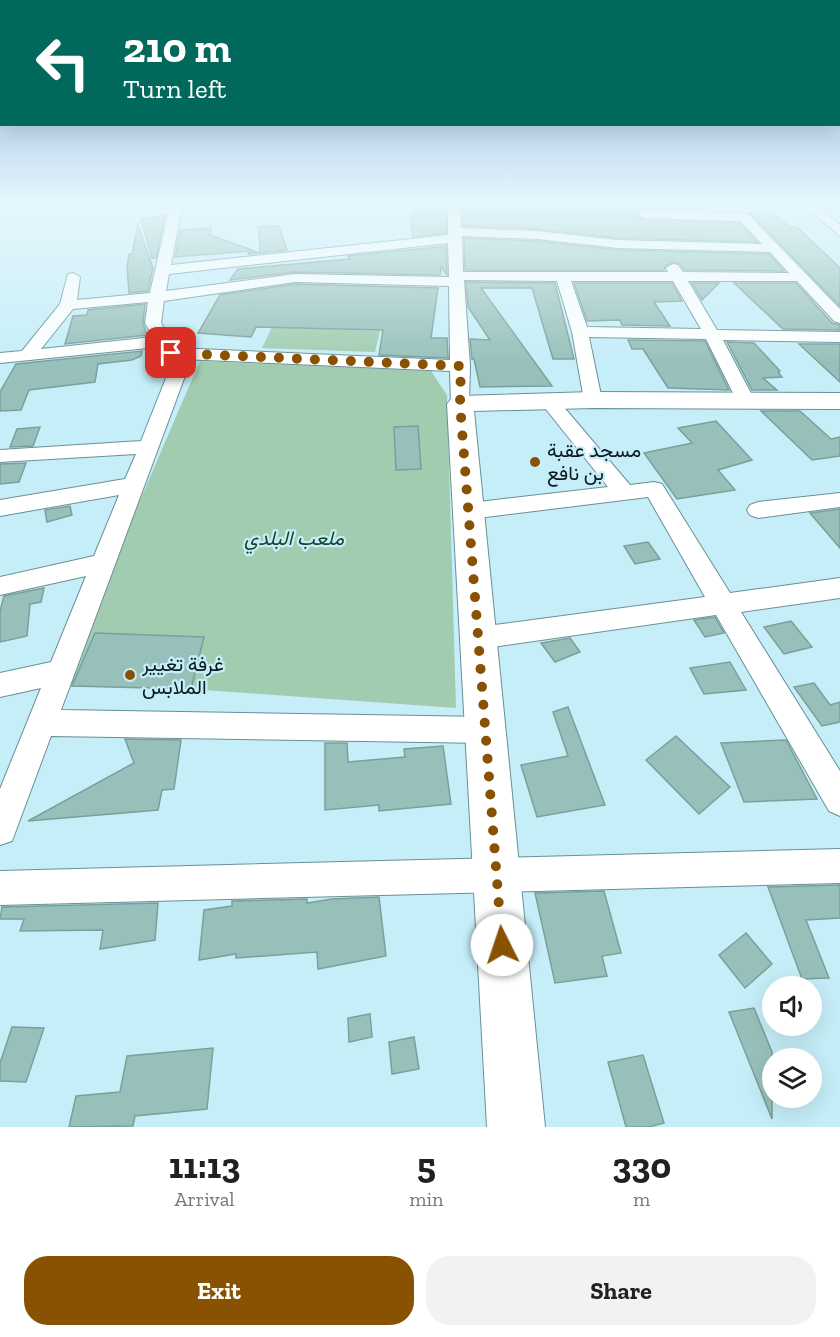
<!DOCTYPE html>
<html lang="en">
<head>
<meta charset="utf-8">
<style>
	body { margin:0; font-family:"Zilla Slab",Vazirmatn,serif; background:#f2f2f2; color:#202124; height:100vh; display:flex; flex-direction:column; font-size:22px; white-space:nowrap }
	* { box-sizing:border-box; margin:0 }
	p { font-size:20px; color:#757577 }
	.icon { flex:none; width:33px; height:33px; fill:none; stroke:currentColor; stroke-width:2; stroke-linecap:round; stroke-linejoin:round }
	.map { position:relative; height:1127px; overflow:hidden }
	.details { display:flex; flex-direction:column; background:#fff; flex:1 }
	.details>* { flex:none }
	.guide { position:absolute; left:0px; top:0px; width:840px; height:126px; box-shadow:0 6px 24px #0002; background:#00695c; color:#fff; overflow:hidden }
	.tools { position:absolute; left:762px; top:976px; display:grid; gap:12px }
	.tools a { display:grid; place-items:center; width:60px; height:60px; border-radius:50%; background:#fff; box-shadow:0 6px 24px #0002; font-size:30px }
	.pin { position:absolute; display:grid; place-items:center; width:51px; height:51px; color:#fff; margin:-26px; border-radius:12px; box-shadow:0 3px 9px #0006 }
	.me { position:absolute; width:66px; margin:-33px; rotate:356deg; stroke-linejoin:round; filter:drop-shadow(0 0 4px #0008) }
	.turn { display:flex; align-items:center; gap:21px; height:126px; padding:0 24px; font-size:27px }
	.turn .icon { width:78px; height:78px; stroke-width:2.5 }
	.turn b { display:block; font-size:42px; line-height:51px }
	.eta { display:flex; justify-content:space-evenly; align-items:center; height:102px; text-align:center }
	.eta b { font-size:36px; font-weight:800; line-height:42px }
	.primary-button { display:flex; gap:12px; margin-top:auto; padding:12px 24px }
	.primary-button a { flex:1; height:69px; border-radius:24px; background:#895202; color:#fff; font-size:24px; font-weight:800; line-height:69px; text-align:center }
	.primary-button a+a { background:#f2f2f2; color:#202124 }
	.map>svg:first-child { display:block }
</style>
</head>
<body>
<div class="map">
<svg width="840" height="1127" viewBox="0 0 840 1127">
	<rect width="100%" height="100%" fill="#c6eef8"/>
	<g fill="#a2ccb0">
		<path d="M 272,327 L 380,331 L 375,352 L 262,348 Z"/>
		<path d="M 200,361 L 431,371 L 447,395 L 456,708 L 191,689 L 60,686 Z"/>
	</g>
	<g fill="#98c0ba" stroke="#79a09a" stroke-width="1.5">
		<path d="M 418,205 L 446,205 L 446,233 L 413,237 L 411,218 Z"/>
		<path d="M 462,205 L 577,205 L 586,207 L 587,211 L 641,208 L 635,215 L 643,220 L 739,223 L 757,242 L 618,238 L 537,229 L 463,226 Z"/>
		<path d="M 750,213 L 775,213 L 789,227 L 797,227 L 840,268 L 840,306 Z"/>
		<path d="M 165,215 L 156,258 L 152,258 L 141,219 Z"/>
		<path d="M 138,225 L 153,268 L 148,291 L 129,293 L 127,267 L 129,254 L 132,254 Z"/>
		<path d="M 279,226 L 287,250 L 248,254 L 250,251 L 175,257 L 180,230 L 211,228 L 210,235 L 260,253 L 259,227 Z"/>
		<path d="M 464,238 L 537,241 L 618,250 L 769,254 L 784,271 L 684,270 L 680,264 L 673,262 L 665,266 L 664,270 L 465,270 Z"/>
		<path d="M 446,246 L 447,275 L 441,267 L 440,275 L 295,272 L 230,280 L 238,269 L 350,259 L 348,256 Z"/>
		<path d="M 466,282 L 555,283 L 574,359 L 553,359 L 532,288 L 481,288 L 552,386 L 480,387 L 474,359 L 472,359 L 470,339 L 490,340 L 468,307 Z"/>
		<path d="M 574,283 L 672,283 L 682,301 L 654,302 L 670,326 L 622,325 L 620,320 L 587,321 Z"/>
		<path d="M 692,283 L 719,283 L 702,300 Z"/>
		<path d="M 734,283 L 796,283 L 832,323 L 840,325 L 840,330 L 783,329 Z"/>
		<path d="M 295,284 L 438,288 L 431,338 L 447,338 L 448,358 L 379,355 L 383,330 L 256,327 L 251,337 L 198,333 L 220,295 Z"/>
		<path d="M 145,304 L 143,323 L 147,335 L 65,344 L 73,316 L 87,315 L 88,310 Z"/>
		<path d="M 628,340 L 705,341 L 729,390 L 668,388 L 643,349 L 632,349 Z"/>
		<path d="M 727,342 L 754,343 L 780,371 L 778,372 L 782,377 L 763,378 L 777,390 L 752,390 Z"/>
		<path d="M 799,344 L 840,344 L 840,382 Z"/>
		<path d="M 142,351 L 141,356 L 132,360 L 98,364 L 95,382 L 29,390 L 21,410 L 0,411 L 0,392 L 16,364 Z"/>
		<path d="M 761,411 L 800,411 L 831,439 L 840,437 L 840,456 L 812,460 Z"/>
		<path d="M 716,421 L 752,460 L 718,470 L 735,490 L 677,499 L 644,453 L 692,443 L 678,428 Z"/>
		<path d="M 418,426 L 421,469 L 396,470 L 394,427 Z"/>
		<path d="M 40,427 L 33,446 L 10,447 L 17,429 Z"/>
		<path d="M 26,463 L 19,482 L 0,484 L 0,464 Z"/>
		<path d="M 70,506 L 72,515 L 47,522 L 45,510 Z"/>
		<path d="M 840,509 L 840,548 L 810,513 Z"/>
		<path d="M 648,542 L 660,559 L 635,564 L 624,546 Z"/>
		<path d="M 44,588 L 41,602 L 30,604 L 27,636 L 0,642 L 0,611 L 4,596 Z"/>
		<path d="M 715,617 L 724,633 L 705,637 L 694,620 Z"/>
		<path d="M 791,621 L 812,647 L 784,654 L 764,627 Z"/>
		<path d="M 95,633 L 204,637 L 191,689 L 72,686 Z"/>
		<path d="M 570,638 L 580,652 L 555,662 L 541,643 Z"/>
		<path d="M 730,662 L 746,690 L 704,694 L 690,668 Z"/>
		<path d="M 814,683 L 830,705 L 840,702 L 840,722 L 822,726 L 794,687 Z"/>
		<path d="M 568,707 L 605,805 L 537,817 L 521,765 L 568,756 L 553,712 Z"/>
		<path d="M 676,736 L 730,787 L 699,814 L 646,760 Z"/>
		<path d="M 125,739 L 181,740 L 174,789 L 162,790 L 158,810 L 28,821 L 134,763 Z"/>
		<path d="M 786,740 L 817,799 L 744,802 L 721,743 Z"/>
		<path d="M 325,743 L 347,743 L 348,762 L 405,757 L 404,749 L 443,746 L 451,804 L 379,811 L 379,805 L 325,810 Z"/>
		<path d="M 840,885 L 840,918 L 806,920 L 829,978 L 802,979 L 768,887 Z"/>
		<path d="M 604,891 L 621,953 L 602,956 L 607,976 L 555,983 L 535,893 Z"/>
		<path d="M 379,897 L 386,956 L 318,969 L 317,952 L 236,958 L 236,954 L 199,960 L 204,910 L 232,906 L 232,901 L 307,899 L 307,903 L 332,899 Z"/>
		<path d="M 158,903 L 155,940 L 100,949 L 103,930 L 20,931 L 24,919 L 0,919 L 2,907 Z"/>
		<path d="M 746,933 L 772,964 L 745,988 L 719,955 Z"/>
		<path d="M 754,1008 L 772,1052 L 772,1119 L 729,1012 Z"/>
		<path d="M 370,1014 L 372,1037 L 349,1042 L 348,1018 Z"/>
		<path d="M 12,1027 L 44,1028 L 26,1082 L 0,1081 L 0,1063 Z"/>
		<path d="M 414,1037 L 419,1069 L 392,1074 L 389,1042 Z"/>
		<path d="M 213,1048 L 207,1109 L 135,1116 L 133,1126 L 69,1127 L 76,1096 L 120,1092 L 127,1056 Z"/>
		<path d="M 643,1055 L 664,1123 L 649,1127 L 626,1127 L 608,1062 Z"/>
	</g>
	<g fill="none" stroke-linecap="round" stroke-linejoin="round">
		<defs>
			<g id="street">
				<path d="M 170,205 L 182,205 L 171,265 L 448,235 L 448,205 L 460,205 L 461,228 L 537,231 L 618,240 L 762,244 L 740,221 L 643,218 L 637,214 L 643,210 L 744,213 L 748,214 L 840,309 L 840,323 L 834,321 L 797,281 L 688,281 L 717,330 L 840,332 L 840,342 L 723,340 L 755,401 L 746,407 L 737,401 L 706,339 L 589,337 L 602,400 L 593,406 L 584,400 L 572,332 L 557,281 L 464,280 L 470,366 L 469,404 L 467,408 L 460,410 L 451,404 L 450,371 L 182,359 L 188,368 L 61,710 L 486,717 L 496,720 L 501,730 L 496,740 L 486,743 L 51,736 L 12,841 L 0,845 L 0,789 L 41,688 L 0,697 L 0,673 L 51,662 L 86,576 L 0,595 L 0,577 L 94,556 L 119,495 L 0,516 L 0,500 L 125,479 L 136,454 L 0,462 L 0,450 L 141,441 L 170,368 L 158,347 L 0,363 L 0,353 L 22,351 L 60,304 L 68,274 L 73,273 L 80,277 L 77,300 L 150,293 ZM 462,236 L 537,239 L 618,248 L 770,252 L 789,273 L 683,272 L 678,265 L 673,264 L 666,268 L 668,272 L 463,272 ZM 448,243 L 449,277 L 295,274 L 166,291 L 169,274 ZM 571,281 L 673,281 L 701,329 L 587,327 ZM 295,282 L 449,286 L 450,360 L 176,348 L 161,323 L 164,301 ZM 148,302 L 145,323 L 153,337 L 41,349 L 73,309 Z"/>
				<path d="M 803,205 L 816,205 L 840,225 L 840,236 Z"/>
				<path d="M 550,397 L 557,399 L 630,485 L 654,482 L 662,484 L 730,593 L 840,578 L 840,598 L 741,612 L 840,771 L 840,816 L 829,811 L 716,615 L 479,649 L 470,646 L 466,638 L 470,630 L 479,627 L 705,597 L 648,497 L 470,519 L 462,516 L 459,511 L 462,506 L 470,503 L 608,487 L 541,403 Z"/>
				<path d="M 840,493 L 840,507 L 758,518 L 750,515 L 747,510 L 750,505 L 758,502 Z"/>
				<path d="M 840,849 L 840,883 L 0,905 L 0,871 Z"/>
			</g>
			<path id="secondary" d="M 593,392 L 840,393 L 840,409 L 593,408 L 474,411 L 545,1127 L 487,1127 L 447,404 L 451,399 L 460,396 Z"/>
		</defs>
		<use href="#street" stroke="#698f98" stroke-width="2"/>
		<use href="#secondary" stroke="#698f98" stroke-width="2"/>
		<use href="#street" fill="#fff" fill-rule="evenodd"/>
		<use href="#secondary" fill="#fff" fill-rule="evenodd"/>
	</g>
	<linearGradient id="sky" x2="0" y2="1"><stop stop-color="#83a8d8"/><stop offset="0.56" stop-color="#e5f7fc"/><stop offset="1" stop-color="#e5f7fc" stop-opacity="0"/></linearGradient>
	<rect width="840" height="363" fill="url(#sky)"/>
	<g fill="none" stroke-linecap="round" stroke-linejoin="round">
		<path stroke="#895202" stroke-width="10" stroke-dasharray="0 18" d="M 171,353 L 461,366 L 460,404 L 502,945"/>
	</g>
	<g fill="#895202" stroke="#c6eef8" stroke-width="2">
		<circle cx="535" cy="462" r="6"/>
		<circle cx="130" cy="675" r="6"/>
	</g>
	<g text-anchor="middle" stroke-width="4.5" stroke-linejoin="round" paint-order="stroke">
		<g font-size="20" fill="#0a191d" stroke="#c6eef8" text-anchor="start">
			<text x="547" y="457">مسجد عقبة<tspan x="547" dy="23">بن نافع</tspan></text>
			<text x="142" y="671">غرفة تغيير<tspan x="142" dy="23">الملابس</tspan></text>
		</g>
		<g font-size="20" font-style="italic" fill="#13462b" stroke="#c6eef8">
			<text x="294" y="545">ملعب البلدي</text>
		</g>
	</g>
</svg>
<div class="tools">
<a><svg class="icon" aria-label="sound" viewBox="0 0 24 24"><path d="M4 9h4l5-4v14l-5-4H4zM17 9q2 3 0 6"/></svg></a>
<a><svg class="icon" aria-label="layers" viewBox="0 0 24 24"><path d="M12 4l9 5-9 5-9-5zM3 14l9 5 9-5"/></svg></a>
</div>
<div class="pin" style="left:171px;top:353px;background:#d93025"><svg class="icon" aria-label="arrive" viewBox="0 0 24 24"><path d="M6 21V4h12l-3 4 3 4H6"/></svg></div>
<svg class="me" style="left:502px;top:945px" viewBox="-20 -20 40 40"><circle r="19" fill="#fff"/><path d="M0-13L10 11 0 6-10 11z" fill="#895202"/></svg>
<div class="guide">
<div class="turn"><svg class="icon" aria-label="left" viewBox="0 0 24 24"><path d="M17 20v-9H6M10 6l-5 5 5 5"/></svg><div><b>210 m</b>Turn left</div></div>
</div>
</div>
<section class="details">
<div class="eta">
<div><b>11:13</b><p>Arrival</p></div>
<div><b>5</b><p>min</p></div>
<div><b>330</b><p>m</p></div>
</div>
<div class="primary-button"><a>Exit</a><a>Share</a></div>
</section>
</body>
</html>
